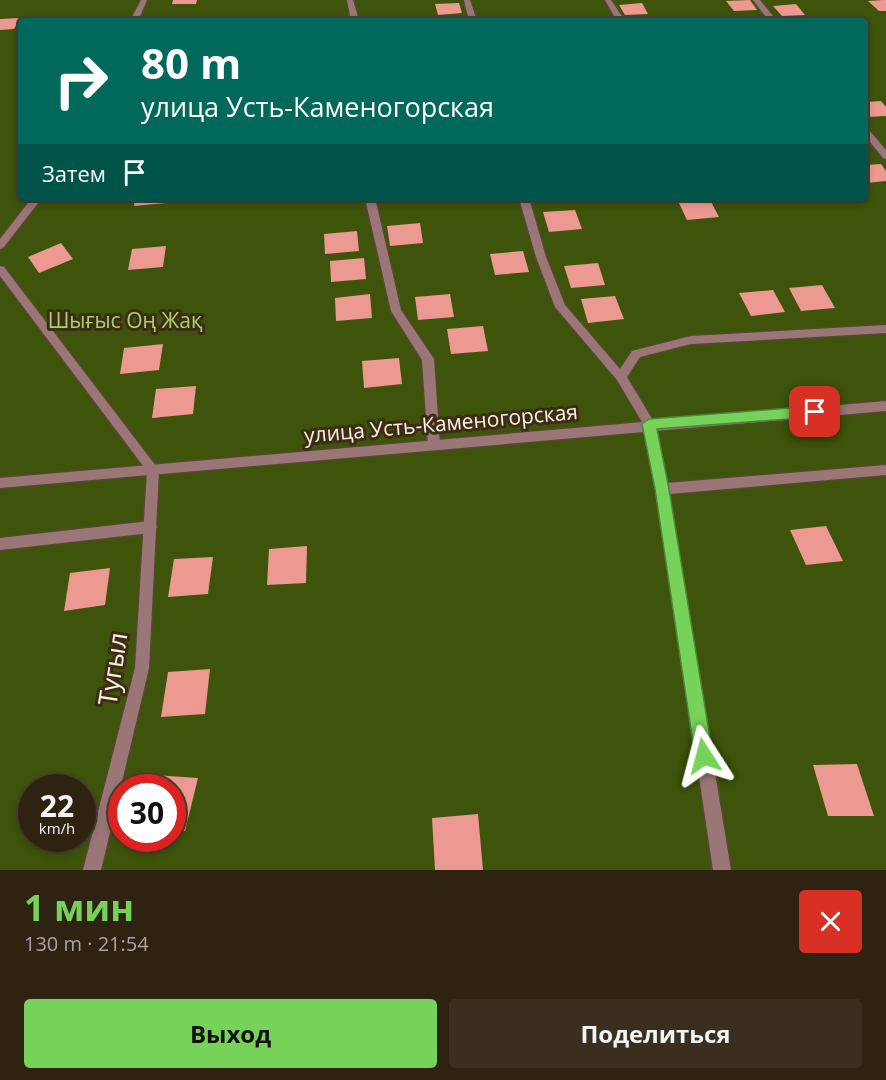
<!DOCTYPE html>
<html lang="ru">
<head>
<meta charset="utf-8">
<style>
	body { margin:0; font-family:"Open Sans",sans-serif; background:#3a2f1e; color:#f1f3f6; height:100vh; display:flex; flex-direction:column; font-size:22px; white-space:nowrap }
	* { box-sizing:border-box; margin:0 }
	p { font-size:20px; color:#a7a49f }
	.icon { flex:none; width:33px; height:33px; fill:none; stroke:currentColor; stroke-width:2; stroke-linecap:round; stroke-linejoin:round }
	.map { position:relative; height:870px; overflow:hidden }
	.sheet { display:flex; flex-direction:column; background:#2e2210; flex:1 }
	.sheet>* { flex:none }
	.top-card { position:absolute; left:18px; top:18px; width:850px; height:183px; border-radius:6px; box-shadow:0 3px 9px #0003,0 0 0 2px #493f30; background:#00695c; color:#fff; overflow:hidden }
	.speed { position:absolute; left:18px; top:774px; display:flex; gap:12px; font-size:30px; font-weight:700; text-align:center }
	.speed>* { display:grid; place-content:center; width:78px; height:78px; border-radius:50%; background:#2e2210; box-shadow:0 3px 9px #0003,0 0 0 2px #493f30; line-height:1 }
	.speed small { font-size:15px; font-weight:400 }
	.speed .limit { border:9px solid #d22; background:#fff; color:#111 }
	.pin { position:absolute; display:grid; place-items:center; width:51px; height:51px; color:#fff; margin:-26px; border-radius:12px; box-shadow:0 3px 9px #0006 }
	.me { position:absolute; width:66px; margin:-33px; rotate:351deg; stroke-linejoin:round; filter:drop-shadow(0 0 4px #0008) }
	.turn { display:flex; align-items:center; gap:21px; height:126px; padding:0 24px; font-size:27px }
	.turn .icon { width:78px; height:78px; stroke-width:2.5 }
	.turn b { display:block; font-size:42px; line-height:51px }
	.then { display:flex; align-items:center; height:57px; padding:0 24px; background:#0003; gap:12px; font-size:22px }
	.round { display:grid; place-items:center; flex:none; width:63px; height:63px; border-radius:6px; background:#3a2f1e }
	.summary { display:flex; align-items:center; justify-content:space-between; height:102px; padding:0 24px }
	h1 { font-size:36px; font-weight:700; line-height:45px; color:#77d259 }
	.primary-button { display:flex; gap:12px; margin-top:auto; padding:12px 24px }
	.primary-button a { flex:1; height:69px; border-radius:6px; background:#77d259; color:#111; font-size:24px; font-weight:700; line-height:69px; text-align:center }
	.primary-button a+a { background:#3a2f1e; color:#f1f3f6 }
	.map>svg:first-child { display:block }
</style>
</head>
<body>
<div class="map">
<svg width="886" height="870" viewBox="0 0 886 870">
	<rect width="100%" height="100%" fill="#3d2d15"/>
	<path fill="#3d540a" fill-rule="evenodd" d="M 0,0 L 886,0 L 886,870 L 0,870 ZM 21,21 L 866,21 L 866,198 L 21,198 ZM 32,788 L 82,788 L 82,838 L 32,838 ZM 122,788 L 172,788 L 172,838 L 122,838 Z"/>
	<g fill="#ec9991">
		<path d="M 173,0 L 197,0 L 196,4 L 172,4 Z"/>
		<path d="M 750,0 L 757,10 L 734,11 L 726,1 Z"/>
		<path d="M 883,0 L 886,0 L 886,11 L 879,11 L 868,1 Z"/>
		<path d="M 459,3 L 462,13 L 438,15 L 435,4 Z"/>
		<path d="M 642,3 L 648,14 L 625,15 L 619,5 Z"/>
		<path d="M 796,4 L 805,15 L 782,16 L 773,6 Z"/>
		<path d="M 533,16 L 535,21 L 510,21 L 509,18 Z"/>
		<path d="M 728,16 L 731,21 L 707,21 L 704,18 Z"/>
		<path d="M 191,17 L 190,21 L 165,21 L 166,18 Z"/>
		<path d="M 20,18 L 14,29 L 0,30 L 0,19 Z"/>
		<path d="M 881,101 L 886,107 L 886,116 L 866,117 L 866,102 Z"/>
		<path d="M 881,164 L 886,171 L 886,181 L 866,183 L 866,165 Z"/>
		<path d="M 135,198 L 167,198 L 166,203 L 134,206 Z"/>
		<path d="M 537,198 L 571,198 L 571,200 L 538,202 Z"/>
		<path d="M 709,198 L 719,217 L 687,220 L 678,201 Z"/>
		<path d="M 575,210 L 582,229 L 549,232 L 543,212 Z"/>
		<path d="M 420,223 L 423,243 L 390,246 L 387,226 Z"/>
		<path d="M 357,231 L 359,251 L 325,254 L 324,234 Z"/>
		<path d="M 61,243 L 73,259 L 39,273 L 28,257 Z"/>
		<path d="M 166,246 L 163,267 L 128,270 L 132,249 Z"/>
		<path d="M 523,251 L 529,272 L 495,275 L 490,254 Z"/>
		<path d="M 364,258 L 366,279 L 331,282 L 330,261 Z"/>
		<path d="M 598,263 L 605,285 L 571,288 L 564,266 Z"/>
		<path d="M 822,285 L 835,308 L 801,311 L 789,288 Z"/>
		<path d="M 773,290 L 785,312 L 751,316 L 739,293 Z"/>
		<path d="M 370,294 L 372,318 L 336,321 L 335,298 Z"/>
		<path d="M 450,294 L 454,317 L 418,320 L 415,297 Z"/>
		<path d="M 615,296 L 624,319 L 588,323 L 581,299 Z"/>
		<path d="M 483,326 L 488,351 L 451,354 L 447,329 Z"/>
		<path d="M 163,344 L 159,370 L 120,374 L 124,348 Z"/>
		<path d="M 399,358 L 402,384 L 364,388 L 362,361 Z"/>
		<path d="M 196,386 L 193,414 L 152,418 L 156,389 Z"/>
		<path d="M 826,526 L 843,561 L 806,565 L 790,530 Z"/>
		<path d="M 307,546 L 306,583 L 267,585 L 269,549 Z"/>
		<path d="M 213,557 L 208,594 L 168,597 L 174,559 Z"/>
		<path d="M 110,568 L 105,605 L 64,611 L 70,573 Z"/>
		<path d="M 210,669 L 205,714 L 161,717 L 168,672 Z"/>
		<path d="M 857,764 L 874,816 L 828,816 L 813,765 Z"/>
		<path d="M 154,775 L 198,778 L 185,831 L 172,830 L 172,788 L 150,788 Z"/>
		<path d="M 478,814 L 483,870 L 435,870 L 432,818 Z"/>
	</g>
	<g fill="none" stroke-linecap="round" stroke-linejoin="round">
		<defs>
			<g id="service">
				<path d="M 141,0 L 147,0 L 138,21 L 130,21 Z"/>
				<path d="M 347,0 L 353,0 L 359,21 L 351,21 Z"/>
				<path d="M 464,0 L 470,0 L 477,21 L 469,21 Z"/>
				<path d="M 605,0 L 611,0 L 625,21 L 617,21 Z"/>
				<path d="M 753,0 L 760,0 L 777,21 L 769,21 Z"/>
				<path d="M 866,129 L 869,130 L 886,150 L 886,159 L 883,158 L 866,137 Z"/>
				<path d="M 32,198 L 42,198 L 3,248 L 0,249 L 0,239 Z"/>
				<path d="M 365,198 L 375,198 L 401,310 L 434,359 L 440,445 L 438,449 L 430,449 L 428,445 L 422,360 L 391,311 Z"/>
				<path d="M 519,198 L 529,198 L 546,257 L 565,305 L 620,369 L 632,351 L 691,336 L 886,325 L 886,333 L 691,344 L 640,357 L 627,377 L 655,424 L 653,427 L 645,427 L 617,380 L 555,307 L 536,257 Z"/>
				<path d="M 150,521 L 155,523 L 157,527 L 155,531 L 150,533 L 0,550 L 0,538 Z"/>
			</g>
			<g id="minor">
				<path d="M 0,266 L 4,267 L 159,470 L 149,668 L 101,870 L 83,870 L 135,668 L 147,471 L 0,276 Z"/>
				<path d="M 649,419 L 653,421 L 655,424 L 667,483 L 886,465 L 886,475 L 669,494 L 731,870 L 713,870 L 656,489 L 643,424 L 645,421 Z"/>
			</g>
			<path id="tertiary" d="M 886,401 L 886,411 L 0,488 L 0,478 Z"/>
		</defs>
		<use href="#service" stroke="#584832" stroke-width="3"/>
		<use href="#minor" stroke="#584832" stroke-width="3"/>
		<use href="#tertiary" stroke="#584832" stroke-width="3"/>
		<use href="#service" fill="#9a7676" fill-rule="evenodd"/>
		<use href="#minor" fill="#9a7676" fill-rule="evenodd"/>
		<use href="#tertiary" fill="#9a7676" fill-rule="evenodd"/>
	</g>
	<path fill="#77d259" stroke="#4d883a" stroke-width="1.5" d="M 815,406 L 822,412 L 815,417 L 657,429 L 669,489 L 713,756 L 710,763 L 704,765 L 698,763 L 695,756 L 655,489 L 642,424 L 649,419 Z"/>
	<g text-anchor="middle" stroke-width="6" stroke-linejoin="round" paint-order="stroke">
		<g font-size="21" fill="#abd06f" stroke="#3d2d15">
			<text x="125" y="328">Шығыс Оң Жақ</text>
		</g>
		<g font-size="21" fill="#fcf1e3" stroke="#3d2d15">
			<text transform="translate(441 424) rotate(-5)" y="7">улица Усть-Каменогорская</text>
		</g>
		<g font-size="26" fill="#fcf1e3" stroke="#3d2d15">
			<text transform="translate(113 669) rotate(-81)" y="9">Тугыл</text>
		</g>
	</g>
</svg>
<div class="speed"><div>22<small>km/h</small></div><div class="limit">30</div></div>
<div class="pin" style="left:815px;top:412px;background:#d93025"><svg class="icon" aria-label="arrive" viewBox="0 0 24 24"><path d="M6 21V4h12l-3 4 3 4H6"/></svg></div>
<svg class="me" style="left:704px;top:756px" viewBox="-20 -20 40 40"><path d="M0-17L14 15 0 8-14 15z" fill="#77d259" stroke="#fff" stroke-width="4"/></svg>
<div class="top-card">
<div class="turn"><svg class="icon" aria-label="right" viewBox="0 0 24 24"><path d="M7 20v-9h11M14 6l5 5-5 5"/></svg><div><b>80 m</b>улица Усть-Каменогорская</div></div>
<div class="then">Затем<svg class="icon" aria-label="arrive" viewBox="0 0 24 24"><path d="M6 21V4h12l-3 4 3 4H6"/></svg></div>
</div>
</div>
<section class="sheet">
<div class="summary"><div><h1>1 мин</h1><p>130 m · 21:54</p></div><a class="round" style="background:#d93025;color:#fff"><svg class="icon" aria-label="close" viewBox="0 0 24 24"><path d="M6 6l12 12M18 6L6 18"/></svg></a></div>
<div class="primary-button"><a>Выход</a><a>Поделиться</a></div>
</section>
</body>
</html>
